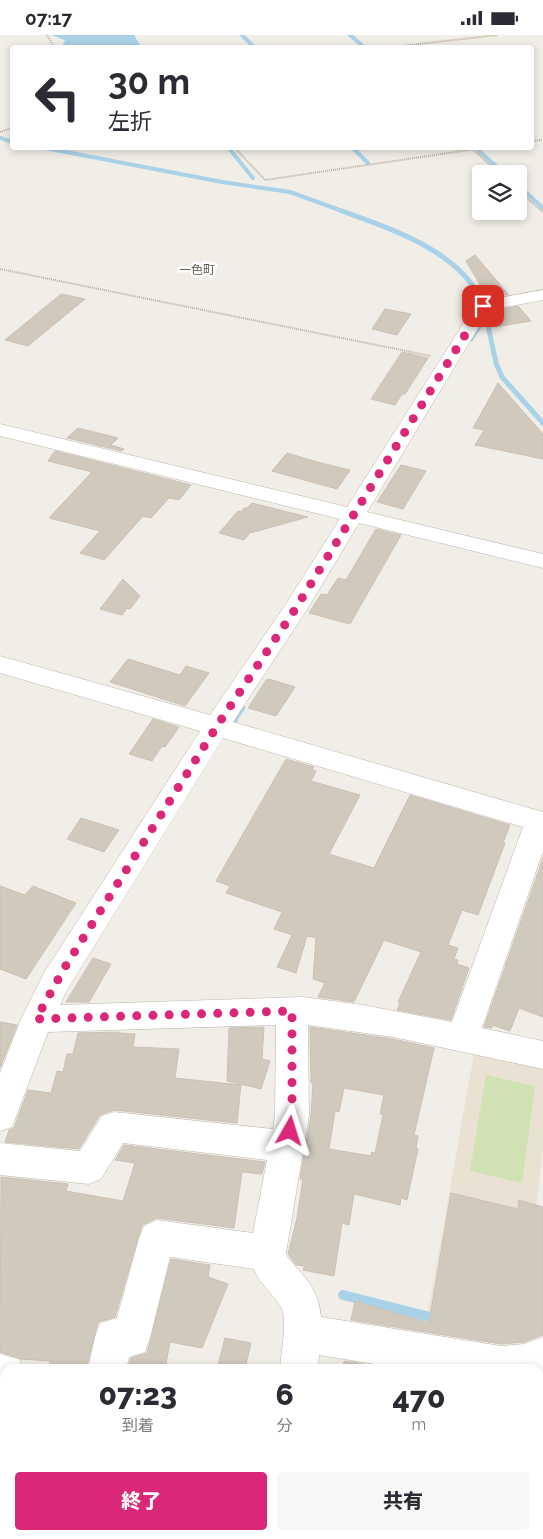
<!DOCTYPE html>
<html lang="ja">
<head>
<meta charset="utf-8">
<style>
	body { margin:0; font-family:Raleway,"Noto Sans JP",sans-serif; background:#f7f7f7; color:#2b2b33; height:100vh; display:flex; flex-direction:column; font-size:19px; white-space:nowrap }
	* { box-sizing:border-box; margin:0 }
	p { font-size:16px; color:#7c7c81 }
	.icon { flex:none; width:28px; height:28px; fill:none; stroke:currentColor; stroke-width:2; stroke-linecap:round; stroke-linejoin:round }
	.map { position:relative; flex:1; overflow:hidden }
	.details { position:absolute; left:0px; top:1329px; width:544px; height:176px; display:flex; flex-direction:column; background:#fff; border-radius:15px 15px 0 0; box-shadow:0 2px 8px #0003 }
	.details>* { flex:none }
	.top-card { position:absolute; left:10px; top:10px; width:524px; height:105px; border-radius:5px; box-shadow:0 2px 8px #0003; background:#fff; color:#2b2b33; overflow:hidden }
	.tools { position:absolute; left:472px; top:130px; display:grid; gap:10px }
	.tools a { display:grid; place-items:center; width:55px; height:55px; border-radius:5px; background:#fff; box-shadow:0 2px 8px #0003; font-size:25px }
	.pin { position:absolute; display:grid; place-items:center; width:42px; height:42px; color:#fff; margin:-21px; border-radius:10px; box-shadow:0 2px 8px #0006 }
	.me { position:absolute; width:55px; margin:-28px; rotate:6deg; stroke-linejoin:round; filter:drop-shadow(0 0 4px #0008) }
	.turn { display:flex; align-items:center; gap:18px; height:105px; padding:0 15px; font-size:22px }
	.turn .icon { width:65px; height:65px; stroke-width:2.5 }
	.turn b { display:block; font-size:35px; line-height:42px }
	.eta { display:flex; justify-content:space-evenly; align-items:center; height:85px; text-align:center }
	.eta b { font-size:30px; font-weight:800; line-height:35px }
	.button { display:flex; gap:10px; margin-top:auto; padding:10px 15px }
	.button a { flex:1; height:58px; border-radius:5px; background:#db2777; color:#fff; font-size:20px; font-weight:800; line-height:58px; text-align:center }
	.button a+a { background:#f7f7f7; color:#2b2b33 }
	.status { display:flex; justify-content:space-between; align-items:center; height:35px; padding:0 25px; background:#fff; direction:ltr }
	.status svg { height:14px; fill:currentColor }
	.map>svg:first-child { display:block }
</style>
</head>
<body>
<div class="status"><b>07:17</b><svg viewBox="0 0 49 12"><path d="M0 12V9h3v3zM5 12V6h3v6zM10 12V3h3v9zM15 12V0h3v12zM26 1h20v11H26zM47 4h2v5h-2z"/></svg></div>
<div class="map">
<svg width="543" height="1504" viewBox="0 0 543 1504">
	<rect width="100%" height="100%" fill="#f1eee7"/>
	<path fill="#e9e1d2" d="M 475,1013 L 543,1029 L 543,1112 L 524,1281 L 465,1285 L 428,1277 Z"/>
	<path fill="#d0e2b4" d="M 486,1040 L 535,1051 L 522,1148 L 470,1136 Z"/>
	<path fill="#a9d2e8" d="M 51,0 L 134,0 L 141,12 L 62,12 L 65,5 Z"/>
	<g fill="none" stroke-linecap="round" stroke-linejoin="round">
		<g stroke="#a9d2e8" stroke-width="4">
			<path d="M 242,0 L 254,12"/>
			<path d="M 350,0 L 364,12"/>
			<path d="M 0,103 L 12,107"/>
			<path d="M 40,112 L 222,147 L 290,157 L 345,177"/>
			<path d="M 228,112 L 253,143"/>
			<path d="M 352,112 L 368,128"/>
			<path d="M 479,116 L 505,139"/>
			<path d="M 519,151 L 543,173"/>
		</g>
		<g stroke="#a9d2e8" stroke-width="5">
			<path d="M 342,176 C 391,194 460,216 482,267"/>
			<path d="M 486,281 L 496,328 L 502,342 L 543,388"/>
			<path d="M 471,304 L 486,281"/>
		</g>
		<path stroke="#a9d2e8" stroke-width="6" d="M 233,686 L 242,673"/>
		<path stroke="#a9d2e8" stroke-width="8" d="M 232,688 L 234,685"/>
		<path stroke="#a9d2e8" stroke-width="10" d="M 343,1260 L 438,1284"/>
	</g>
	<g fill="#d2c9bd" stroke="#ccc0b2" fill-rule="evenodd">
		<path d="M 475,220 L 508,259 L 488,263 L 466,226 Z"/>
		<path d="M 61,259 L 85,264 L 28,311 L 5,305 Z"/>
		<path d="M 518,271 L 531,286 L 495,292 L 486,283 L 490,277 Z"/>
		<path d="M 385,274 L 411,279 L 397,300 L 372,294 Z"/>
		<path d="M 402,317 L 428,323 L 405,359 L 402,359 L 395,370 L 371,364 Z"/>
		<path d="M 498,348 L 543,399 L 543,424 L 475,410 L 484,395 L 473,393 Z"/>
		<path d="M 78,393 L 118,403 L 111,410 L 124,414 L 122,416 L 67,403 Z"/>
		<path d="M 55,416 L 191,450 L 179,465 L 169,463 L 151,483 L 143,481 L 104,525 L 80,518 L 100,496 L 49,483 L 92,437 L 48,426 Z"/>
		<path d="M 287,418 L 321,428 L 350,435 L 337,454 L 272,436 Z"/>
		<path d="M 401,430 L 426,436 L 403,474 L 377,467 Z"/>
		<path d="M 252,468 L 308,482 L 250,498 L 244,505 L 219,498 L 238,476 L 241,477 L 244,473 L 247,473 Z"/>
		<path d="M 376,494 L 401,500 L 350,589 L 309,578 L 321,559 L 327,560 L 338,543 L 346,545 Z"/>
		<path d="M 123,544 L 140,561 L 130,574 L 127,573 L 122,580 L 100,574 Z"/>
		<path d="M 128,624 L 180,640 L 186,631 L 209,638 L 185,671 L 110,647 Z"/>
		<path d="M 269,644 L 295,652 L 276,681 L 248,673 L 266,645 Z"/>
		<path d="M 153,684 L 179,692 L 165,712 L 162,711 L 152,726 L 129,719 Z"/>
		<path d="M 286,724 L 314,732 L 312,735 L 316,736 L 311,746 L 360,760 L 329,819 L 374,833 L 410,760 L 510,790 L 503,808 L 505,808 L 478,880 L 462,875 L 448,910 L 458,913 L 454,924 L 458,925 L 457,929 L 469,933 L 451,985 L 397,975 L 400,968 L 398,967 L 421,917 L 384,905 L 354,967 L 318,962 L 325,948 L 313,944 L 316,903 L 307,901 L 296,938 L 277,932 L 292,900 L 274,894 L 282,877 L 226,858 L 230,851 L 216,846 Z"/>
		<path d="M 81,783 L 119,795 L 104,817 L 67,804 Z"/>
		<path d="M 543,823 L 543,982 L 519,973 L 510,996 L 492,990 L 492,993 L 484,992 Z"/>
		<path d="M 0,851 L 25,860 L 33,851 L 76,868 L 26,944 L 0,934 Z"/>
		<path d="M 93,923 L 111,929 L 89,967 L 66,967 Z"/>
		<path d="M 0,987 L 17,990 L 0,1033 Z"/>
		<path d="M 264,992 L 262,1024 L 270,1026 L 261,1054 L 227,1046 L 229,993 Z"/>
		<path d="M 310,992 L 393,1004 L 434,1013 L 414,1100 L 418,1101 L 416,1113 L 418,1114 L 407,1165 L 401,1163 L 400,1170 L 354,1159 L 349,1190 L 342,1188 L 334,1241 L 303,1235 L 305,1231 L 296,1230 L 288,1219 L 297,1183 L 303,1144 L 300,1144 L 311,1080 L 313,1048 L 311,1048 ZM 344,1053 L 384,1060 L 380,1079 L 383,1080 L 375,1118 L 372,1117 L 371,1121 L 329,1114 L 335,1076 L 339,1077 Z"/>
		<path d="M 119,997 L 119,998 L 135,999 L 133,1012 L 179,1014 L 175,1043 L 241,1050 L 237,1088 L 114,1075 L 100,1080 L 79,1114 L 5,1107 L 9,1095 L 14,1093 L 28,1055 L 51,1058 L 57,1036 L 63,1037 L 67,1019 L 73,1019 L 78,998 Z"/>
		<path d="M 124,1110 L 265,1127 L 262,1139 L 242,1137 L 234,1193 L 157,1183 L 142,1190 L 115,1282 L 98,1287 L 86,1334 L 48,1334 L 50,1326 L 21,1324 L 0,1317 L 1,1142 L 68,1149 L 66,1156 L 123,1166 L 135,1128 L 115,1125 Z"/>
		<path d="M 451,1158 L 518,1174 L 519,1165 L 543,1172 L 543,1300 L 524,1307 L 501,1309 L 351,1285 L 355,1266 L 429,1288 Z"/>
		<path d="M 171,1224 L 210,1230 L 208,1242 L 228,1249 L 202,1313 L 170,1307 L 165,1334 L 128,1334 L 131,1323 L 147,1318 Z"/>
		<path d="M 225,1303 L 251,1308 L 245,1334 L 217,1334 Z"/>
		<path d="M 344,1326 L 369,1330 L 369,1334 L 343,1334 Z"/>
	</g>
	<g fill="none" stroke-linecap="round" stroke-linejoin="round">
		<defs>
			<g id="minor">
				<path d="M 543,255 L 543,265 L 489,275 L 367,477 L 543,519 L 543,533 L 359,488 L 306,576 L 233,687 L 543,777 L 543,816 L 482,993 L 543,1006 L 543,1034 L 393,1002 L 308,990 L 309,1080 L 286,1218 L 288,1223 C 306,1244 318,1253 321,1282 L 501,1311 L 524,1309 L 543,1302 L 543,1340 L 539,1342 L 539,1334 L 405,1334 L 319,1320 L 318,1334 L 280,1334 C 281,1320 288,1282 281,1272 C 272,1258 260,1249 254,1234 L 170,1222 L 150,1303 L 145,1317 L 129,1322 L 126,1334 L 88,1334 L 95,1302 L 100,1288 L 117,1283 L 139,1203 L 144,1191 L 157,1185 L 253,1198 L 267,1125 L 123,1108 L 101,1144 L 89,1149 L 0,1140 L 0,1108 L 80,1116 L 102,1081 L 114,1077 L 273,1094 L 275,1080 L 276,990 L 48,997 L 12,1092 L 0,1096 L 0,1038 L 21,984 L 44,938 L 200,696 L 0,638 L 0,621 L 210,680 L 284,572 L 340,484 L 0,401 L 0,389 L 347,472 L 477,267 ZM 223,703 L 523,792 L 452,987 L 363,970 L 303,962 L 60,970 L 67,955 Z"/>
				<path d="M 0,1319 L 19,1324 L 23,1334 L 5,1334 L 5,1357 L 0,1357 Z"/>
				<rect x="14" y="1500" width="42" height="4"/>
				<rect x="263" y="1500" width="42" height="4"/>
				<rect x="362" y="1500" width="42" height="4"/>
			</g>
		</defs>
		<use href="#minor" stroke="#bcb5aa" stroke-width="1"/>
		<g stroke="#bcaf9d" stroke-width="2" stroke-dasharray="1 1" stroke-linecap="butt">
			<path d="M 47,0 L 54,12"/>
			<path d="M 392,12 L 498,0"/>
			<path d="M 0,97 L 12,93"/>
			<path d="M 531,106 L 543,105"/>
			<path d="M 234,112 L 265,145 L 489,112"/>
			<path d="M 470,112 L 500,139"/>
			<path d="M 519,156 L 543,177"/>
			<path d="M 0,234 L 431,321"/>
		</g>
		<use href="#minor" fill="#fff" fill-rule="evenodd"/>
	</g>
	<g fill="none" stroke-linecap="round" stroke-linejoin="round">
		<path stroke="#db2777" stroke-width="9" stroke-dasharray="0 16.2" d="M 290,1096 L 292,1080 L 292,976 L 36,984 L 65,932 L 217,691 L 294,576 L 483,271"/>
	</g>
	<g text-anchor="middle" stroke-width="5" stroke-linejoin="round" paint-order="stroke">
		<g font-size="12" fill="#655b4f" stroke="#fff">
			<text x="197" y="239">一色町</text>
		</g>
	</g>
</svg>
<div class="tools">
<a><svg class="icon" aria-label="layers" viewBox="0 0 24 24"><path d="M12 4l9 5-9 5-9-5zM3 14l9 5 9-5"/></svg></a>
</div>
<div class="pin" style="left:483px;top:271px;background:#d93025"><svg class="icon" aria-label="arrive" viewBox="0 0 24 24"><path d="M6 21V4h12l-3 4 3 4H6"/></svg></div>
<svg class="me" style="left:290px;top:1096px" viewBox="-20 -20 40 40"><path d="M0-17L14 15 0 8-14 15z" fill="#db2777" stroke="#fff" stroke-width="4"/></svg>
<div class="top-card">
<div class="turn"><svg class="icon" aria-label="left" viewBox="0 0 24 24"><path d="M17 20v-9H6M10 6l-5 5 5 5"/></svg><div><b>30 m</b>左折</div></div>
</div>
<section class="details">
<div class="eta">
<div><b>07:23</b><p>到着</p></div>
<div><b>6</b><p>分</p></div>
<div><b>470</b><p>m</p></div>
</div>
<div class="button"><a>終了</a><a>共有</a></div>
</section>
</div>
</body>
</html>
